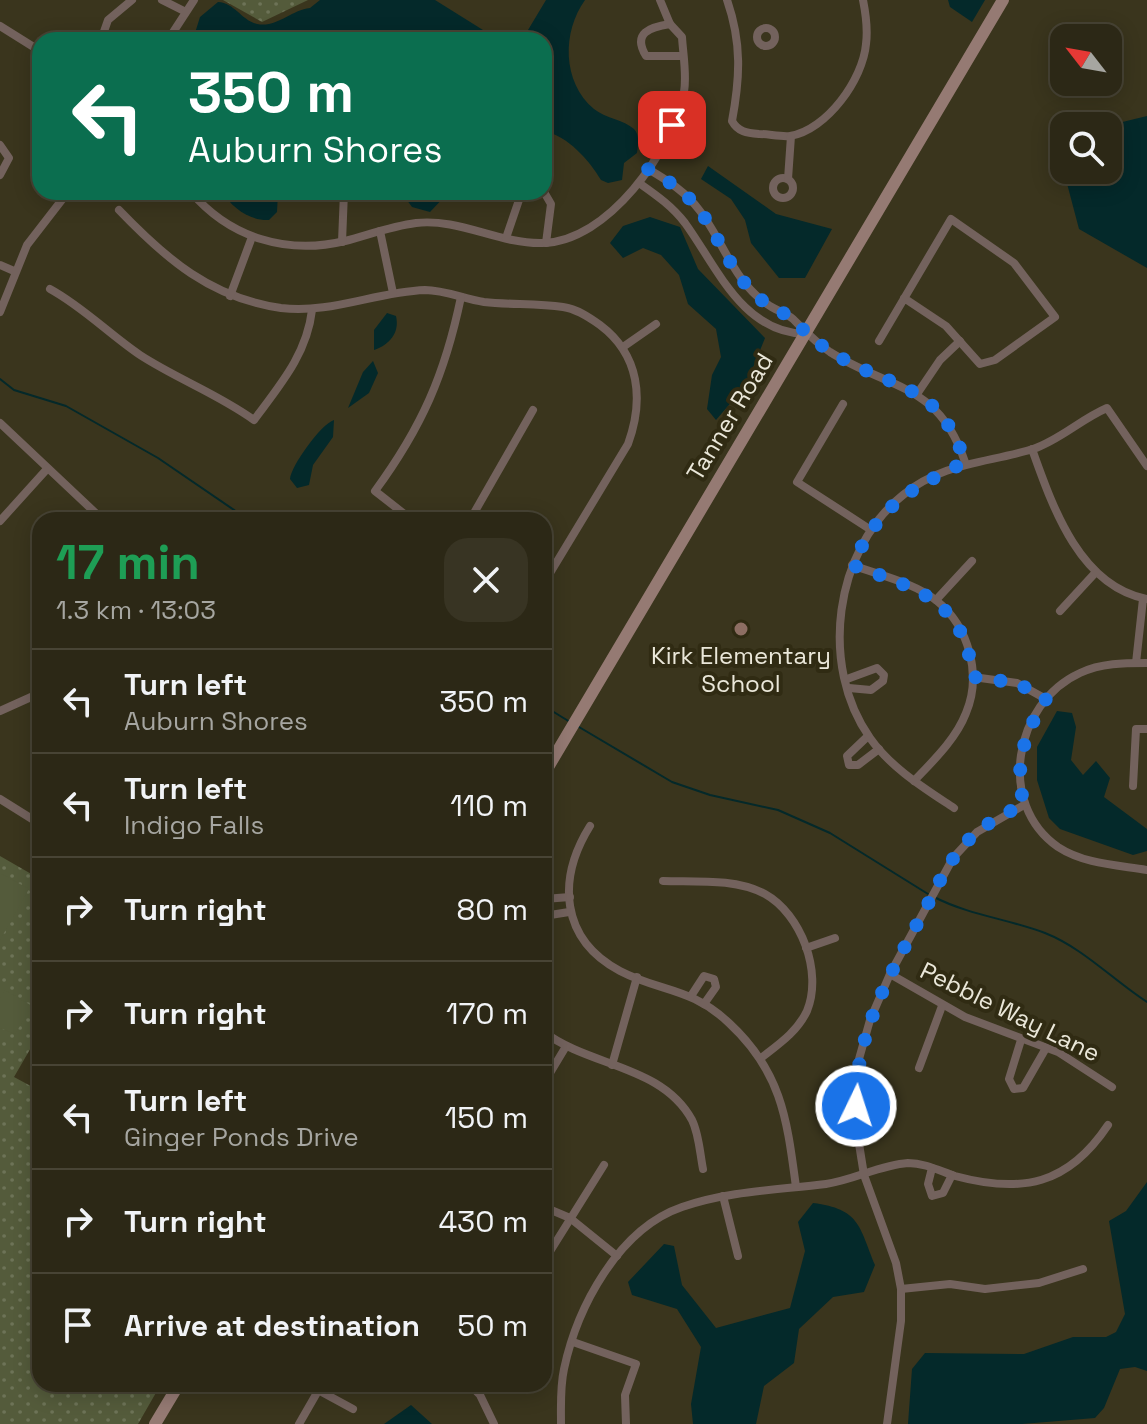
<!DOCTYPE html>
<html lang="en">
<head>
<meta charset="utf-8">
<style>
	body { margin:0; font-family:"Space Grotesk",sans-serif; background:#383423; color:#f1f3f6; height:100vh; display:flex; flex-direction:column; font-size:30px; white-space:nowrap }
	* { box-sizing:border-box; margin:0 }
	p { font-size:26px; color:#a6a6a1 }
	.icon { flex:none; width:44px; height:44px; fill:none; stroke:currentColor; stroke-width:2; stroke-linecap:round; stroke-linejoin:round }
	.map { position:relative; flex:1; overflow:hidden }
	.panel { position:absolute; left:32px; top:512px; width:520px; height:880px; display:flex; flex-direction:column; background:#2c2816; border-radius:24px; box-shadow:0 4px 20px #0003,0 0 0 2px #484435 }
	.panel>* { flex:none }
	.banner { position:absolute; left:32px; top:32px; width:520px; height:168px; border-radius:24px; box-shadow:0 4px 20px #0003,0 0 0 2px #484435; background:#0b6e4f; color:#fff; overflow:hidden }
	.needle { width:52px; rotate:301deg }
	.buttons { position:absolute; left:1050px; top:24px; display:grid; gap:16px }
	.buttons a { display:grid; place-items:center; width:72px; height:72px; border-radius:16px; background:#2c2816; box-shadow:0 4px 20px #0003,0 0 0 2px #484435; font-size:40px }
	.pin { position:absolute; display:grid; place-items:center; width:68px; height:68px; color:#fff; margin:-34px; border-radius:16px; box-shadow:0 4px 12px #0006 }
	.me { position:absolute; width:88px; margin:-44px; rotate:4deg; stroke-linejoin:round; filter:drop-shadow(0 0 6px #0008) }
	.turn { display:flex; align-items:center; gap:28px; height:168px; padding:0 24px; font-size:36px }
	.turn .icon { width:104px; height:104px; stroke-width:2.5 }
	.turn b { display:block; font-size:56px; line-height:68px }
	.round { display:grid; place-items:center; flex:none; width:84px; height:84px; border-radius:24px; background:#383423 }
	.head { display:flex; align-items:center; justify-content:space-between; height:136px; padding:0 24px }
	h1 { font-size:48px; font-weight:600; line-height:60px; color:#1e9e55 }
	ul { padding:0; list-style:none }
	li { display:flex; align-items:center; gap:24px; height:104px; padding:0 24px; border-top:2px solid #484435 }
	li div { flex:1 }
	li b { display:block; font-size:30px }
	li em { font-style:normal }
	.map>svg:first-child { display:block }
</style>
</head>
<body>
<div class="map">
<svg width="1147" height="1424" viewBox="0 0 1147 1424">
	<defs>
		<pattern id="grass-dots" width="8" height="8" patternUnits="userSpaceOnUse" patternTransform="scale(2)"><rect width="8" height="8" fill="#545b3b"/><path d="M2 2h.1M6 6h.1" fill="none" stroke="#6d7357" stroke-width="1.8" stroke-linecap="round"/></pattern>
	</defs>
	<rect width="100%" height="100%" fill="#3a351d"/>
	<g fill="url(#grass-dots)">
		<path d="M 223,0 L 308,0 L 262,22 Z"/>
		<path d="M 0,856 L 40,879 L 40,1032 L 14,1077 L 40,1091 L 40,1384 L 161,1384 L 138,1424 L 0,1424 Z"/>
	</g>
	<g fill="#545b3b">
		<path d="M 0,873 L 29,889 L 0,940 Z"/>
		<path d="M 5,990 L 32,1006 L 15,1034 L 0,1028 L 0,998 Z"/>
	</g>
	<g fill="#04292a">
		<path d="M 320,0 L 435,0 L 499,40 L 199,40 L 195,33 L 200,17 L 218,2 C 235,3 241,20 257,24 C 277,28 291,10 310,8 Z"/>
		<path d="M 546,0 L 585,0 C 562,32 562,82 594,109 C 605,118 624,120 634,129 C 640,135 638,146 637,153 L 624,163 L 622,180 L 608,183 L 601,180 C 589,160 568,136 544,131 L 544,40 L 522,40 Z"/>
		<path d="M 948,0 L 985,0 L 972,22 L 950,7 Z"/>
		<path d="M 1147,116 L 1147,268 L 1079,229 L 1055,138 L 1064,136 L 1064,170 L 1108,170 L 1106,126 Z"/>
		<path d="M 708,166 L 776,214 L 832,229 L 805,278 L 779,278 L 751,243 L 745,220 L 731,199 L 701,179 Z"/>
		<path d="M 223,192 L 278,192 L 277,212 L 269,220 C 251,221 231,208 223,192 Z"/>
		<path d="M 401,192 L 449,192 L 430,212 L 412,207 Z"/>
		<path d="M 650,217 L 680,227 L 698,269 L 765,338 L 746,385 L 716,420 L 707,409 L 712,375 L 721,357 L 716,329 L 688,304 L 679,275 L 661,255 L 643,248 L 623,258 L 610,243 L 623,226 Z"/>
		<path d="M 387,313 L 396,316 C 400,333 389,345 374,350 L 374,330 Z"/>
		<path d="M 373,361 L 378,373 L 369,393 L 348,408 L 363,372 Z"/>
		<path d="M 334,420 L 333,437 L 313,465 L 309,485 L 297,488 L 290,479 C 291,466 321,424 334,420 Z"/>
		<path d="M 1057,711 L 1072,713 L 1076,727 L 1071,760 L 1083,775 L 1096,761 L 1110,778 L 1104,797 L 1147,829 L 1147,851 L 1133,855 L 1060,829 L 1049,818 L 1037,780 L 1037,747 Z"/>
		<path d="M 1147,1182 L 1147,1371 L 1135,1367 L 1120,1369 L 1104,1408 L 1095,1418 L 1022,1424 L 908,1424 L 912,1369 L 925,1353 L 1024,1354 L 1073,1337 L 1106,1337 L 1116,1332 L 1125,1314 L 1109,1221 L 1126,1211 Z"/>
		<path d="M 813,1203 C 860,1209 859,1226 875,1265 L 864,1292 L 833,1297 L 799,1329 L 794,1363 L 764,1386 L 756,1424 L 693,1424 L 691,1404 L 701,1347 L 677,1309 L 632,1295 L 628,1282 L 664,1244 L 674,1246 L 682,1285 L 716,1328 L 790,1308 L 805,1251 L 798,1222 Z"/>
		<path d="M 411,1405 L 432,1424 L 384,1424 Z"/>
	</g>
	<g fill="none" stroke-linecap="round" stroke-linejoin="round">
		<g stroke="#04292a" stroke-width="2">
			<path d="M 0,379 L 14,390 L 66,406 L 158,458 L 237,512 L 258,520"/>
			<path d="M 544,706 L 570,722"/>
			<path d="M 579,727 L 672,782 L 710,795 L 778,810 L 830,833 L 928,894"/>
			<path d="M 934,897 C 969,915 1008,919 1045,933 C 1083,948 1113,980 1147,1002"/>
		</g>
		<g stroke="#73625d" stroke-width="8">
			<path d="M 162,0 L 184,11"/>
			<path d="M 727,0 C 742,43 740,78 732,121 C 738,132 747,133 759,134 C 768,134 781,137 790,136 C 827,130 863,79 866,44 C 868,29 866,15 863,0"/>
			<path d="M 670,24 C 650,27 632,33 646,56 L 683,56"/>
			<path d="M 0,26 L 40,51"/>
			<circle cx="766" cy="37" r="9"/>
			<path d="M 101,40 L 108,20 L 132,0"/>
			<path d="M 168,40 L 194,0"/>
			<path d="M 0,145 L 9,158 L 0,175"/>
			<path d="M 648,169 C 667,180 686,192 700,211 C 723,241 734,282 767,304 C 775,310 786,313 793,319 C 805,331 815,342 830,352 C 890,390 939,383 965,462"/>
			<circle cx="783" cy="188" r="10"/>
			<path d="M 788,179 L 791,136"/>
			<path d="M 639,183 C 656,195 672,206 685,223 C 717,267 742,332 805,334"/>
			<path d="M 191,192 C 230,238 287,255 345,241 C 368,235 392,226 416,223 C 459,218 499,244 542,243 C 608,242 672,151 684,92 C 687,75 683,54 682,37 L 670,24 L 660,0"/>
			<path d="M 544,192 L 551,204 L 546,243"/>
			<path d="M 119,210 C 166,259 211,298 281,308 C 331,314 375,292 425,290 C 445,290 464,299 484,302 C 510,305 537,303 563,307 C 577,309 589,317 600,325 C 640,355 644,400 628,444 L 544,583"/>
			<path d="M 380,231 L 393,293"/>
			<path d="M 506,238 L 519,200 L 525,192"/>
			<path d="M 342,242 L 344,192"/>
			<path d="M 0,265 L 14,271"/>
			<path d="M 50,289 C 83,307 109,334 140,355 C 177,379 218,394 254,420 C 280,385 307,354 312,310"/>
			<path d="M 230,296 L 252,237"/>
			<path d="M 0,312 L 27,245 L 68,192"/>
			<path d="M 879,341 L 951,219 L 1014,263 L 1055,317 L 995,360 L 980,364 L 946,326 L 904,298"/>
			<path d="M 623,347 L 656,324"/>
			<path d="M 917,394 L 940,360 L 960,341"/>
			<path d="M 843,404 L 797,482 L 871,530"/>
			<path d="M 0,423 L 103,520"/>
			<path d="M 1032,449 C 1052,505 1079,586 1147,599"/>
			<path d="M 412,520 L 375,491 C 422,427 445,374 461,297"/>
			<path d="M 470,520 L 533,410"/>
			<path d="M 0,521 L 47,469"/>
			<path d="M 852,565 C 879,575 915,583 937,601 C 969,627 982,675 966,713 C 956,739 933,761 914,781"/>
			<path d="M 936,600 L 972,561"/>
			<path d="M 1060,611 L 1096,572"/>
			<path d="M 40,639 L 40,670"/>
			<path d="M 1136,663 L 1143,599"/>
			<path d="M 1147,663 C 1124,663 1101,663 1080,673 C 1014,703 996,804 1058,847 C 1084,864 1117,865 1147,870"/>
			<path d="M 973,677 L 1017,683 L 1046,699"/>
			<path d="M 847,679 L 877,668 L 884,675 L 883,681 L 871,690 L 849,688"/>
			<path d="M 0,711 L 40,693"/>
			<path d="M 868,736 L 847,756 L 849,765 L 858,765 L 879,749"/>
			<path d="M 1133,786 L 1136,729 L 1147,729"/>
			<path d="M 0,799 L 40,824"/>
			<path d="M 954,808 C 924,788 891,768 870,738 C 819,666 834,550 903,495 C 943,462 988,463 1033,449 C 1060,440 1081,419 1107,408 L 1147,466"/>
			<path d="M 590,826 C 557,879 560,939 620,971 C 660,992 691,987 729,1023 C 782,1072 787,1120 796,1187"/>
			<path d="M 663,881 C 695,882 735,878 765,894 C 801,914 823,972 807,1011 C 797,1032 779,1044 761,1058"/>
			<path d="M 544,899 L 570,897"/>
			<path d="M 544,916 L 569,912"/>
			<path d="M 806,948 L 835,938"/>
			<path d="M 890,974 L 965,1017 L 1058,1052 L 1112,1087"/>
			<path d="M 691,996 L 704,976 L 714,979 L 716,987 L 704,1004"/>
			<path d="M 544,1032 C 590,1067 662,1065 692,1120 C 699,1134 700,1154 703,1169"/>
			<path d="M 1021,1040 L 1009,1079 L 1014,1089 L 1023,1088 L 1046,1048"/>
			<path d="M 612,1065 L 637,977"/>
			<path d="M 919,1068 L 942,1006"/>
			<path d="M 544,1083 L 565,1048"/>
			<path d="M 932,1168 L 928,1184 L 932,1196 L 943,1193 L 952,1175"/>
			<path d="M 723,1196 L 738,1256"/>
			<path d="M 544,1207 L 570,1218 L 617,1256"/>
			<path d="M 544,1261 L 604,1165"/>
			<path d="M 901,1289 L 950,1284 L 985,1289 L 1039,1283 L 1083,1269"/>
			<path d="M 573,1342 L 636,1364 L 625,1395 L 626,1424"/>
			<path d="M 307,1384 L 353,1409"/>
			<path d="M 469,1384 L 480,1395 L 494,1424"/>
			<path d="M 299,1424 L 322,1384"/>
			<path d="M 561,1424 C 561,1406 560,1387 564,1369 C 577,1308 618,1229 682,1207 C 728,1191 777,1190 826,1184 C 854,1180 880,1165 908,1163 C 925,1163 940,1171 955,1176 C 1022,1194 1068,1185 1108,1125"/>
			<path d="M 887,1424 L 901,1321 L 901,1289 L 896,1263 L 864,1175 L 856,1125 L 859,1059 L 870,1020 L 890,974 L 953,858 L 977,832 L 1024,805"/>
		</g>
		<g stroke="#957a73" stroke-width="12">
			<path d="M 544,774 L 1003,0"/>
			<path d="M 155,1424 L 179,1384"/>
		</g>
	</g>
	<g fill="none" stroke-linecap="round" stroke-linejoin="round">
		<path stroke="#1a73e8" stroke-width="14" stroke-dasharray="0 25.2" d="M 672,125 L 648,169 C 667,180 686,192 700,211 C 722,241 734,282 767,304 C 775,310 786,313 793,320 C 805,331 815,342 830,351 C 891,391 938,379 965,462 C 906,492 883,502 852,565 C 917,589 964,599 973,677 L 1017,683 L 1046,699 C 1024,734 1014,764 1024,805 C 1002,814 978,828 963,846 C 945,866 935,892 922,915 C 889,976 855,1034 856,1106"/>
	</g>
	<circle fill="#8d6e63" stroke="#302b13" stroke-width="3" cx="741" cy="629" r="8"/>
	<g text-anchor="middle" stroke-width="8" stroke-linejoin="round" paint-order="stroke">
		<g font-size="24" fill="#eae7d9" stroke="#302b13">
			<text transform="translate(730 417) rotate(-59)" y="8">Tanner Road</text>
			<text transform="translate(1010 1012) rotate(26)" y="8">Pebble Way Lane</text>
		</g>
		<g font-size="24" fill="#eae7d9" stroke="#302b13">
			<text x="741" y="664">Kirk Elementary<tspan x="741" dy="28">School</tspan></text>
		</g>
	</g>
</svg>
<div class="buttons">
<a><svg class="needle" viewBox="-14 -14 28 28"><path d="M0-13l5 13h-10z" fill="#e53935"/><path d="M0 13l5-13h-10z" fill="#a6a6a1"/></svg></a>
<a><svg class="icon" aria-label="search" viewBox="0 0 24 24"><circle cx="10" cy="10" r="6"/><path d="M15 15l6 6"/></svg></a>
</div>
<div class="pin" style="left:672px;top:125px;background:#d93025"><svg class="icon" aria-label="arrive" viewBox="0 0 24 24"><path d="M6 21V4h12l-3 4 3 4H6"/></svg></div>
<svg class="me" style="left:856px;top:1106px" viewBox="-20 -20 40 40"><circle r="17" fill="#1a73e8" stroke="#fff" stroke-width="3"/><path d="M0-11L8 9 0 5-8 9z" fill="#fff"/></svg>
<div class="banner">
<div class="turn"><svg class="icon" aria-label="left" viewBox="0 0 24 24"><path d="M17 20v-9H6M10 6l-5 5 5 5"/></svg><div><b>350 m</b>Auburn Shores</div></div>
</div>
<section class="panel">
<div class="head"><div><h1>17 min</h1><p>1.3 km · 13:03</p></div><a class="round"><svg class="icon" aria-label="close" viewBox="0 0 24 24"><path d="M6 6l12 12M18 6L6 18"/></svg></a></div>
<ul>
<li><svg class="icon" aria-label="left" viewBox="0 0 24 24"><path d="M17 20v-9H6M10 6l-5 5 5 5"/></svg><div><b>Turn left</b><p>Auburn Shores</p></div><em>350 m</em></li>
<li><svg class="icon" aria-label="left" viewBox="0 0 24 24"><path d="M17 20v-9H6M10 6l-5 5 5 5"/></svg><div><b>Turn left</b><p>Indigo Falls</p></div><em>110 m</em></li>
<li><svg class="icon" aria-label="right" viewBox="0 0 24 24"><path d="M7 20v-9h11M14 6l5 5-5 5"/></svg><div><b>Turn right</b></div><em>80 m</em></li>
<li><svg class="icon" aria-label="right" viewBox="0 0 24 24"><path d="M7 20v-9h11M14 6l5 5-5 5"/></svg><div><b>Turn right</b></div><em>170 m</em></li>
<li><svg class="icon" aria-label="left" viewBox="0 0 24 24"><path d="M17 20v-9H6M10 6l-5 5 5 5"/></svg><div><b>Turn left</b><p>Ginger Ponds Drive</p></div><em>150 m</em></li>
<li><svg class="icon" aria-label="right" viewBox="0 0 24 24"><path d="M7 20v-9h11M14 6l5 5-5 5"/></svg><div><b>Turn right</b></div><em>430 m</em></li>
<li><svg class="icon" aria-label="arrive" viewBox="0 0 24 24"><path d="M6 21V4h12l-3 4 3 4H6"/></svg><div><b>Arrive at destination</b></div><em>50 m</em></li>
</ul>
</section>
</div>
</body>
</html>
